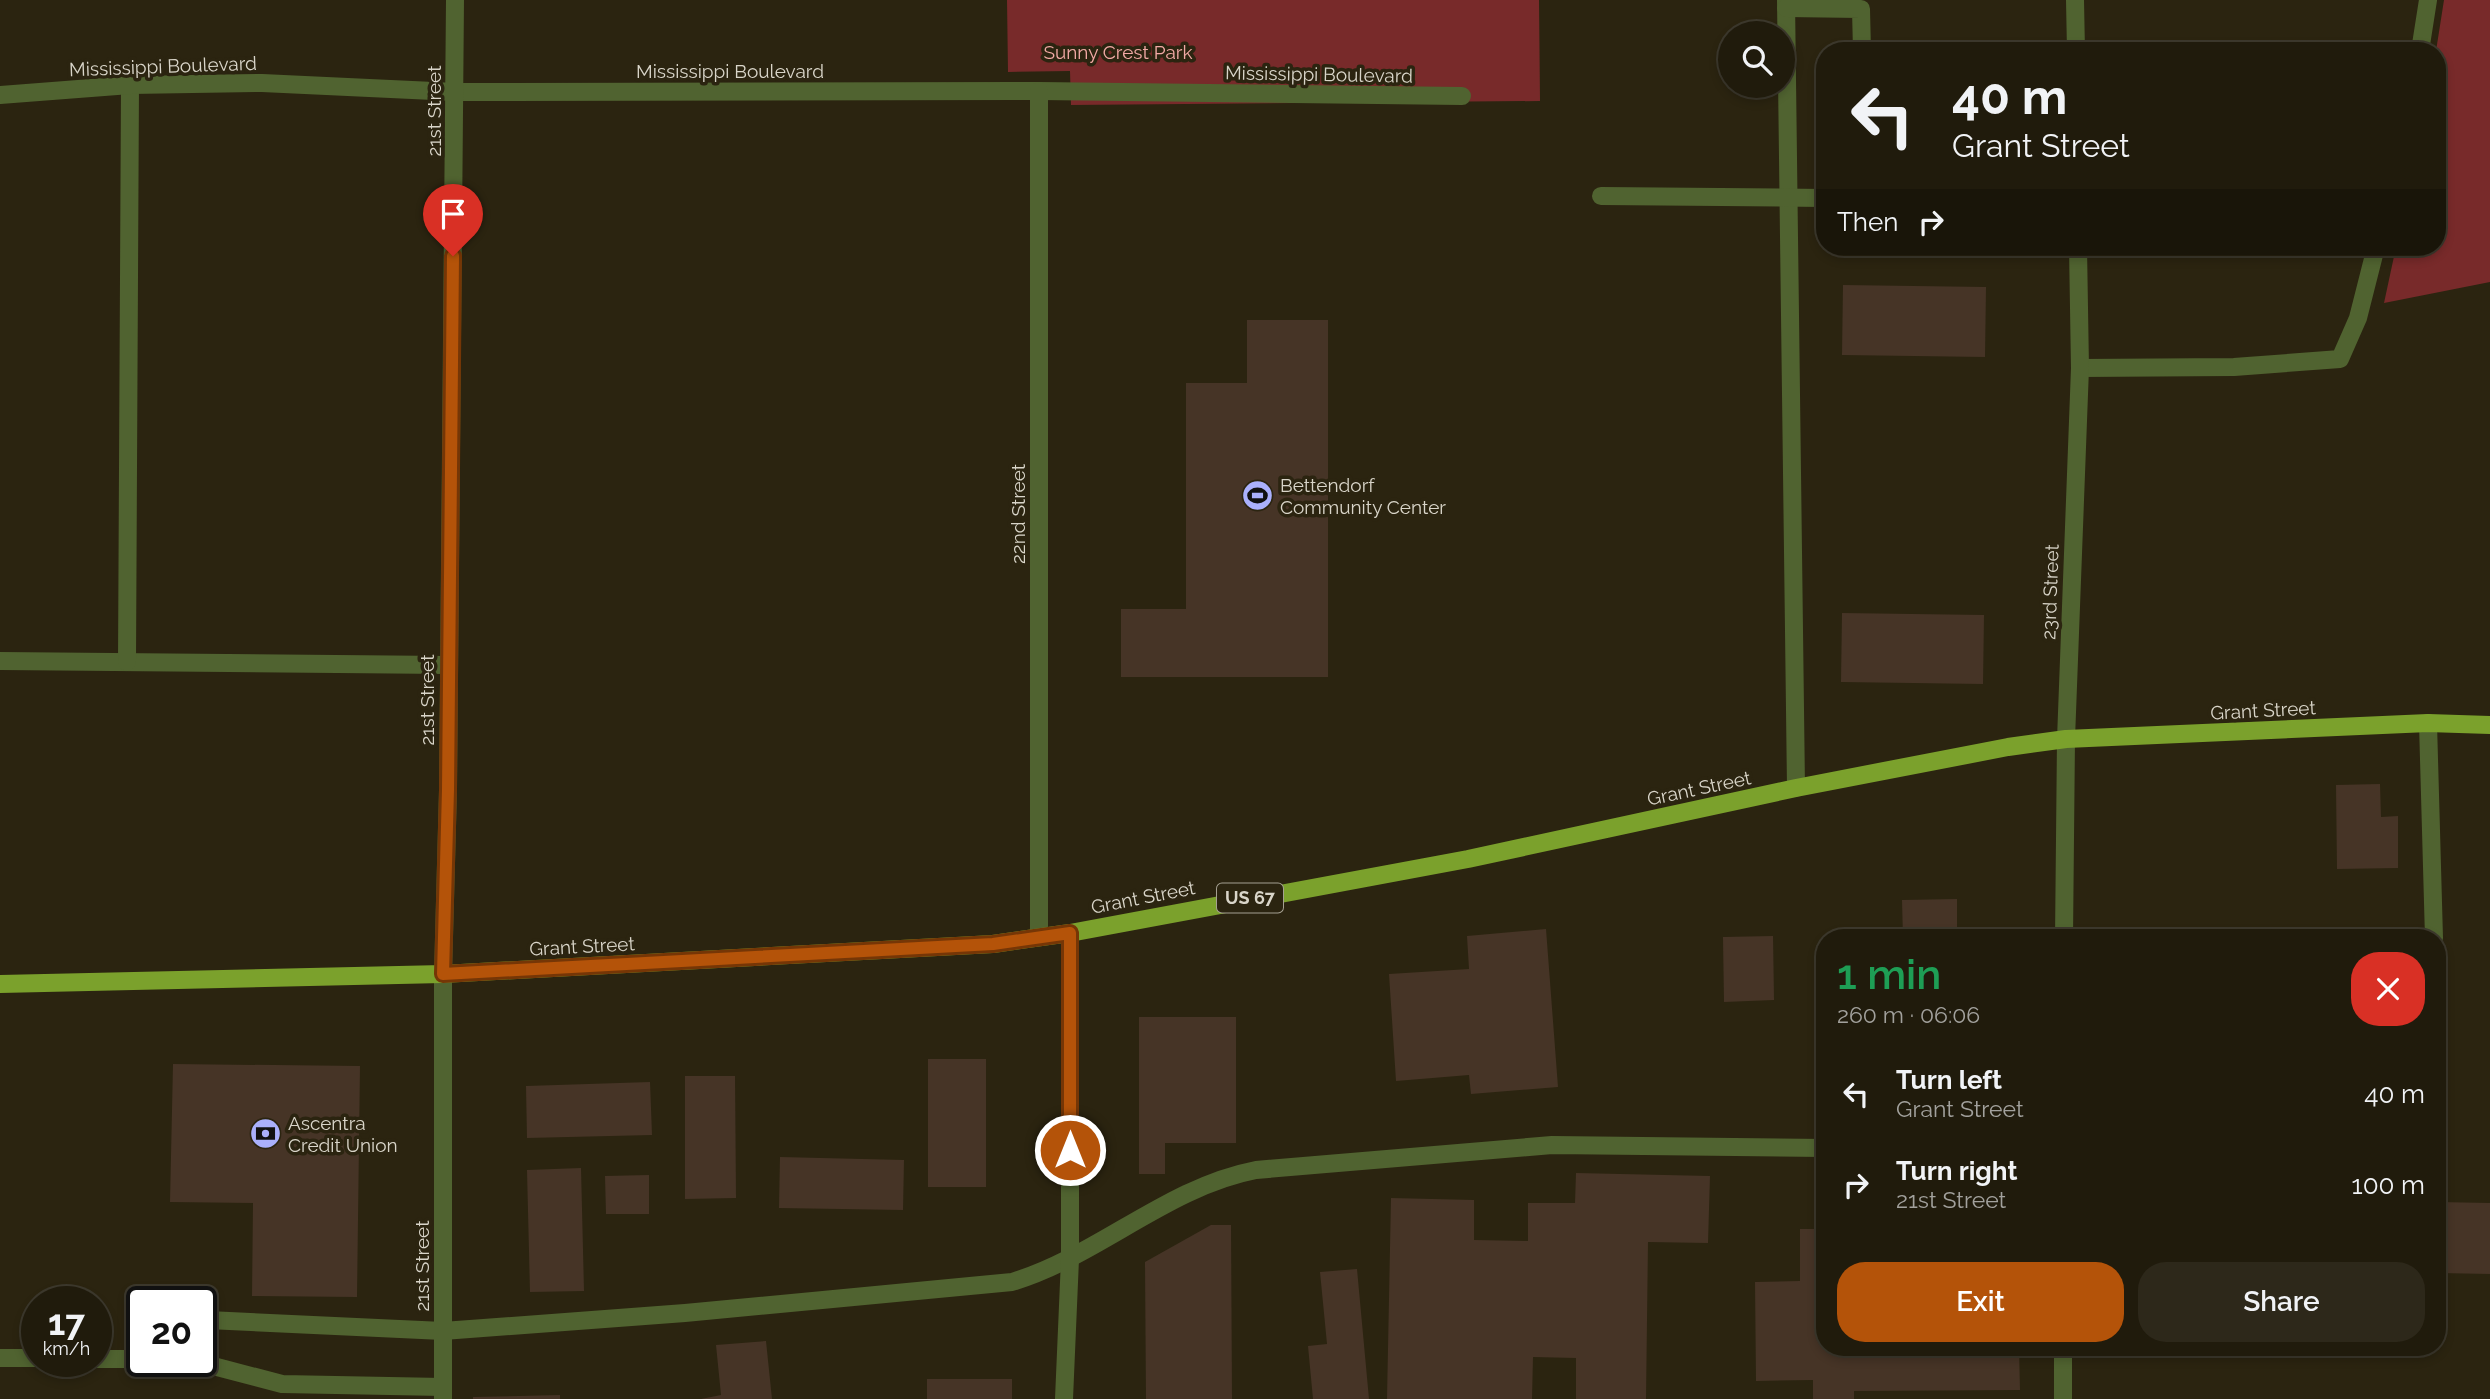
<!DOCTYPE html>
<html lang="en">
<head>
<meta charset="utf-8">
<style>
	body { margin:0; font-family:Raleway,sans-serif; background:#2d281a; color:#f1f3f6; height:100vh; display:flex; flex-direction:column; font-size:26px; white-space:nowrap }
	* { box-sizing:border-box; margin:0 }
	p { font-size:23px; color:#a2a19d }
	.icon { flex:none; width:38px; height:38px; fill:none; stroke:currentColor; stroke-width:2; stroke-linecap:round; stroke-linejoin:round }
	.map { position:relative; flex:1; overflow:hidden }
	.sheet { position:absolute; left:1816px; top:929px; width:630px; height:427px; display:flex; flex-direction:column; background:#201b0c; border-radius:28px; box-shadow:0 4px 10px #0003,0 0 0 2px #3d392d }
	.sheet>* { flex:none }
	.guide { position:absolute; left:1816px; top:42px; width:630px; height:214px; border-radius:28px; box-shadow:0 4px 10px #0003,0 0 0 2px #3d392d; background:#201b0c; color:#f1f3f6; overflow:hidden }
	.controls { position:absolute; left:1718px; top:21px; display:grid; gap:14px }
	.controls a { display:grid; place-items:center; width:77px; height:77px; border-radius:50%; background:#201b0c; box-shadow:0 4px 10px #0003,0 0 0 2px #3d392d; font-size:35px }
	.speed { position:absolute; left:21px; top:1286px; display:flex; gap:14px; font-size:35px; font-weight:700; text-align:center }
	.speed>* { display:grid; place-content:center; width:91px; height:91px; border-radius:50%; background:#201b0c; box-shadow:0 4px 10px #0003,0 0 0 2px #3d392d; line-height:1 }
	.speed small { font-size:18px; font-weight:400 }
	.speed .limit { border:4px solid #111; border-radius:10px; background:#fff; color:#111 }
	.pin { position:absolute; display:grid; place-items:center; width:60px; height:60px; color:#fff; margin:-72px -30px; border-radius:50% 50% 50% 0; rotate:-45deg; box-shadow:0 0 7px #0007 }
	.pin .icon { rotate:45deg }
	.me { position:absolute; width:77px; margin:-38px; rotate:0deg; stroke-linejoin:round; filter:drop-shadow(0 0 5px #0008) }
	.turn { display:flex; align-items:center; gap:24px; height:147px; padding:0 21px; font-size:32px }
	.turn .icon { width:91px; height:91px; stroke-width:2.5 }
	.turn b { display:block; font-size:49px; line-height:60px }
	.then { display:flex; align-items:center; height:66px; padding:0 21px; background:#0003; gap:14px; font-size:26px }
	.round { display:grid; place-items:center; flex:none; width:74px; height:74px; border-radius:28px; background:#2d281a }
	.overview { display:flex; align-items:center; justify-content:space-between; height:119px; padding:0 21px }
	h1 { font-size:42px; font-weight:600; line-height:52px; color:#1e9e55 }
	.button { display:flex; gap:14px; margin-top:auto; padding:14px 21px }
	.button a { flex:1; height:80px; border-radius:28px; background:#b45309; color:#fff; font-size:28px; font-weight:600; line-height:80px; text-align:center }
	.button a+a { background:#2d281a; color:#f1f3f6 }
	ul { padding:0; list-style:none }
	li { display:flex; align-items:center; gap:21px; height:91px; padding:0 21px }
	li div { flex:1 }
	li b { display:block; font-size:26px }
	li em { font-style:normal }
	.map>svg:first-child { display:block }
</style>
</head>
<body>
<div class="map">
<svg width="2490" height="1399" viewBox="0 0 2490 1399">
	<rect width="100%" height="100%" fill="#2b2410"/>
	<g fill="#782a2a">
		<path d="M 1007,0 L 1539,0 L 1540,101 L 1071,105 L 1070,71 L 1008,72 Z"/>
		<path d="M 2444,0 L 2490,0 L 2490,282 L 2384,303 L 2396,247 L 2438,247 L 2436,51 Z"/>
	</g>
	<g fill="#463426">
		<path d="M 1843,285 L 1986,287 L 1985,357 L 1842,355 Z"/>
		<path d="M 1247,320 L 1328,320 L 1328,677 L 1121,677 L 1121,609 L 1186,609 L 1186,383 L 1247,383 Z"/>
		<path d="M 1842,613 L 1984,615 L 1983,684 L 1841,682 Z"/>
		<path d="M 2380,784 L 2381,817 L 2398,816 L 2398,868 L 2337,869 L 2336,785 Z"/>
		<path d="M 1957,899 L 1957,938 L 1903,938 L 1902,900 Z"/>
		<path d="M 1546,929 L 1558,1087 L 1471,1094 L 1469,1075 L 1396,1081 L 1389,974 L 1469,969 L 1467,936 Z"/>
		<path d="M 1773,936 L 1774,1000 L 1724,1002 L 1723,937 Z"/>
		<path d="M 1139,1017 L 1236,1017 L 1236,1143 L 1165,1143 L 1165,1174 L 1139,1174 Z"/>
		<rect x="928" y="1059" width="58" height="128"/>
		<path d="M 173,1064 L 360,1066 L 357,1297 L 252,1296 L 253,1203 L 170,1202 Z"/>
		<path d="M 685,1076 L 735,1076 L 736,1198 L 685,1199 Z"/>
		<path d="M 650,1082 L 652,1135 L 527,1138 L 526,1086 Z"/>
		<path d="M 780,1157 L 904,1160 L 903,1210 L 779,1208 Z"/>
		<path d="M 581,1168 L 584,1291 L 530,1292 L 527,1170 Z"/>
		<path d="M 1576,1173 L 1710,1176 L 1708,1243 L 1648,1242 L 1646,1399 L 1576,1399 L 1576,1358 L 1533,1357 L 1532,1399 L 1387,1399 L 1391,1198 L 1474,1200 L 1474,1240 L 1528,1241 L 1528,1203 L 1575,1203 Z"/>
		<path d="M 649,1175 L 649,1214 L 606,1214 L 605,1176 Z"/>
		<path d="M 2438,1202 L 2490,1203 L 2490,1274 L 2438,1273 Z"/>
		<path d="M 1211,1225 L 1231,1225 L 1232,1399 L 1146,1399 L 1145,1262 Z"/>
		<path d="M 1800,1229 L 1825,1229 L 1825,1348 L 2019,1348 L 2020,1390 L 1854,1391 L 1854,1399 L 1813,1399 L 1813,1380 L 1756,1381 L 1755,1282 L 1800,1281 Z"/>
		<path d="M 1357,1269 L 1369,1399 L 1313,1399 L 1308,1346 L 1327,1344 L 1320,1272 Z"/>
		<path d="M 766,1341 L 772,1399 L 701,1399 L 721,1395 L 716,1345 Z"/>
		<rect x="927" y="1379" width="85" height="20"/>
		<path d="M 560,1395 L 560,1399 L 473,1399 L 473,1397 Z"/>
	</g>
	<g fill="none" stroke-linecap="round" stroke-linejoin="round">
		<g stroke="#506330" stroke-width="18">
			<path d="M 1786,0 L 1796,788"/>
			<path d="M 1786,8 L 1861,9 L 1862,51"/>
			<path d="M 2420,51 L 2428,0"/>
			<path d="M 2080,368 L 2234,367 L 2340,359 L 2358,318 L 2376,247"/>
			<path d="M 0,661 L 447,665"/>
			<path d="M 127,662 L 130,85"/>
			<path d="M 2428,723 L 2434,938"/>
			<path d="M 2438,1052 L 2439,1083"/>
			<path d="M 208,1320 L 443,1331 L 685,1313 L 1012,1282 C 1098,1256 1167,1187 1256,1170 L 1552,1145 L 1825,1148"/>
			<path d="M 0,1358 L 37,1358"/>
			<path d="M 96,1359 L 142,1359"/>
			<path d="M 198,1362 L 282,1384 L 443,1387"/>
			<path d="M 1064,1399 L 1070,1259 L 1070,933"/>
		</g>
		<g stroke="#506330" stroke-width="18">
			<path d="M 0,95 L 130,85 L 262,83 L 455,92 L 1039,91 L 1462,96"/>
			<path d="M 1601,196 L 1825,198"/>
			<path d="M 1039,936 L 1039,91"/>
			<path d="M 2438,1083 L 2439,1083"/>
			<path d="M 443,1399 L 443,974 L 448,790 L 455,0"/>
		</g>
		<g stroke="#506330" stroke-width="18">
			<path d="M 2075,0 L 2076,51"/>
			<path d="M 2064,938 L 2066,739 L 2080,368 L 2078,247"/>
			<path d="M 2063,1348 L 2063,1399"/>
		</g>
		<path stroke="#7ba12c" stroke-width="18" d="M 0,984 L 443,974 L 993,944 L 1070,933 L 1468,859 L 1796,788 L 2008,747 L 2066,739 L 2428,723 L 2490,725"/>
	</g>
	<g fill="none" stroke-linecap="round" stroke-linejoin="round">
		<defs>
			<path id="route" d="M 453,256 L 448,790 L 443,974 L 993,944 L 1070,933 L 1070,1150"/>
		</defs>
		<use href="#route" stroke="#753606" stroke-width="18"/>
		<use href="#route" stroke="#b45309" stroke-width="12"/>
	</g>
	<defs>
		<symbol id="stadium-disc" viewBox="-11 -11 22 22"><circle r="9.5" fill="#aab0fc" stroke="#2b2410"/><path d="M0-5a6.5 5 0 1 0 0 10a6.5 5 0 1 0 0-10ZM-3.5-1.8h7v3.6h-7Z" fill="#111"/></symbol>
		<symbol id="bank-disc" viewBox="-11 -11 22 22"><circle r="9.5" fill="#aab0fc" stroke="#2b2410"/><path d="M-6-4H6V4H-6ZM0-2.3a2.3 2.3 0 1 0 0 4.6a2.3 2.3 0 1 0 0-4.6Z" fill="#111"/></symbol>
	</defs>
	<g fill-rule="evenodd">
		<use href="#stadium-disc" x="1240" y="478" width="35" height="35"/>
		<use href="#bank-disc" x="248" y="1116" width="35" height="35"/>
	</g>
	<g text-anchor="middle" stroke-width="7" stroke-linejoin="round" paint-order="stroke">
		<rect fill="#2b2410" stroke="#a5a092" stroke-width="2" x="1217" y="883.5" width="66" height="29" rx="5"/>
		<g font-size="18" font-weight="bold" fill="#d9d5c9">
			<text x="1250" y="904">US 67</text>
		</g>
		<g font-size="19" fill="#f2a9a5" stroke="#2b2410">
			<text x="1118" y="59">Sunny Crest Park</text>
		</g>
		<g font-size="19" fill="#d9d5c9" stroke="#2b2410">
			<text transform="translate(163 66) rotate(-2)" y="7">Mississippi Boulevard</text>
			<text x="730" y="78">Mississippi Boulevard</text>
			<text transform="translate(1319 74) rotate(1)" y="7">Mississippi Boulevard</text>
			<text transform="translate(434 111) rotate(-90)" y="7">21st Street</text>
			<text transform="translate(1018 514) rotate(-90)" y="7">22nd Street</text>
			<text transform="translate(2050 592) rotate(-88)" y="7">23rd Street</text>
			<text transform="translate(427 700) rotate(-90)" y="7">21st Street</text>
			<text transform="translate(2263 710) rotate(-3)" y="7">Grant Street</text>
			<text transform="translate(1699 788) rotate(-12)" y="7">Grant Street</text>
			<text transform="translate(1143 897) rotate(-11)" y="7">Grant Street</text>
			<text transform="translate(582 946) rotate(-3)" y="7">Grant Street</text>
			<text transform="translate(422 1266) rotate(-90)" y="7">21st Street</text>
		</g>
		<g font-size="19" fill="#d9d5c9" stroke="#2b2410" text-anchor="start">
			<text x="1280" y="492">Bettendorf<tspan x="1280" dy="22">Community Center</tspan></text>
			<text x="288" y="1130">Ascentra<tspan x="288" dy="22">Credit Union</tspan></text>
		</g>
	</g>
</svg>
<div class="controls">
<a><svg class="icon" aria-label="search" viewBox="0 0 24 24"><circle cx="10" cy="10" r="6"/><path d="M15 15l6 6"/></svg></a>
</div>
<div class="speed"><div>17<small>km/h</small></div><div class="limit">20</div></div>
<div class="pin" style="left:453px;top:256px;background:#d93025"><svg class="icon" aria-label="arrive" viewBox="0 0 24 24"><path d="M6 21V4h12l-3 4 3 4H6"/></svg></div>
<svg class="me" style="left:1070px;top:1150px" viewBox="-20 -20 40 40"><circle r="17" fill="#b45309" stroke="#fff" stroke-width="3"/><path d="M0-11L8 9 0 5-8 9z" fill="#fff"/></svg>
<div class="guide">
<div class="turn"><svg class="icon" aria-label="left" viewBox="0 0 24 24"><path d="M17 20v-9H6M10 6l-5 5 5 5"/></svg><div><b>40 m</b>Grant Street</div></div>
<div class="then">Then<svg class="icon" aria-label="right" viewBox="0 0 24 24"><path d="M7 20v-9h11M14 6l5 5-5 5"/></svg></div>
</div>
<section class="sheet">
<div class="overview"><div><h1>1 min</h1><p>260 m · 06:06</p></div><a class="round" style="background:#d93025;color:#fff"><svg class="icon" aria-label="close" viewBox="0 0 24 24"><path d="M6 6l12 12M18 6L6 18"/></svg></a></div>
<ul>
<li><svg class="icon" aria-label="left" viewBox="0 0 24 24"><path d="M17 20v-9H6M10 6l-5 5 5 5"/></svg><div><b>Turn left</b><p>Grant Street</p></div><em>40 m</em></li>
<li><svg class="icon" aria-label="right" viewBox="0 0 24 24"><path d="M7 20v-9h11M14 6l5 5-5 5"/></svg><div><b>Turn right</b><p>21st Street</p></div><em>100 m</em></li>
</ul>
<div class="button"><a>Exit</a><a>Share</a></div>
</section>
</div>
</body>
</html>
